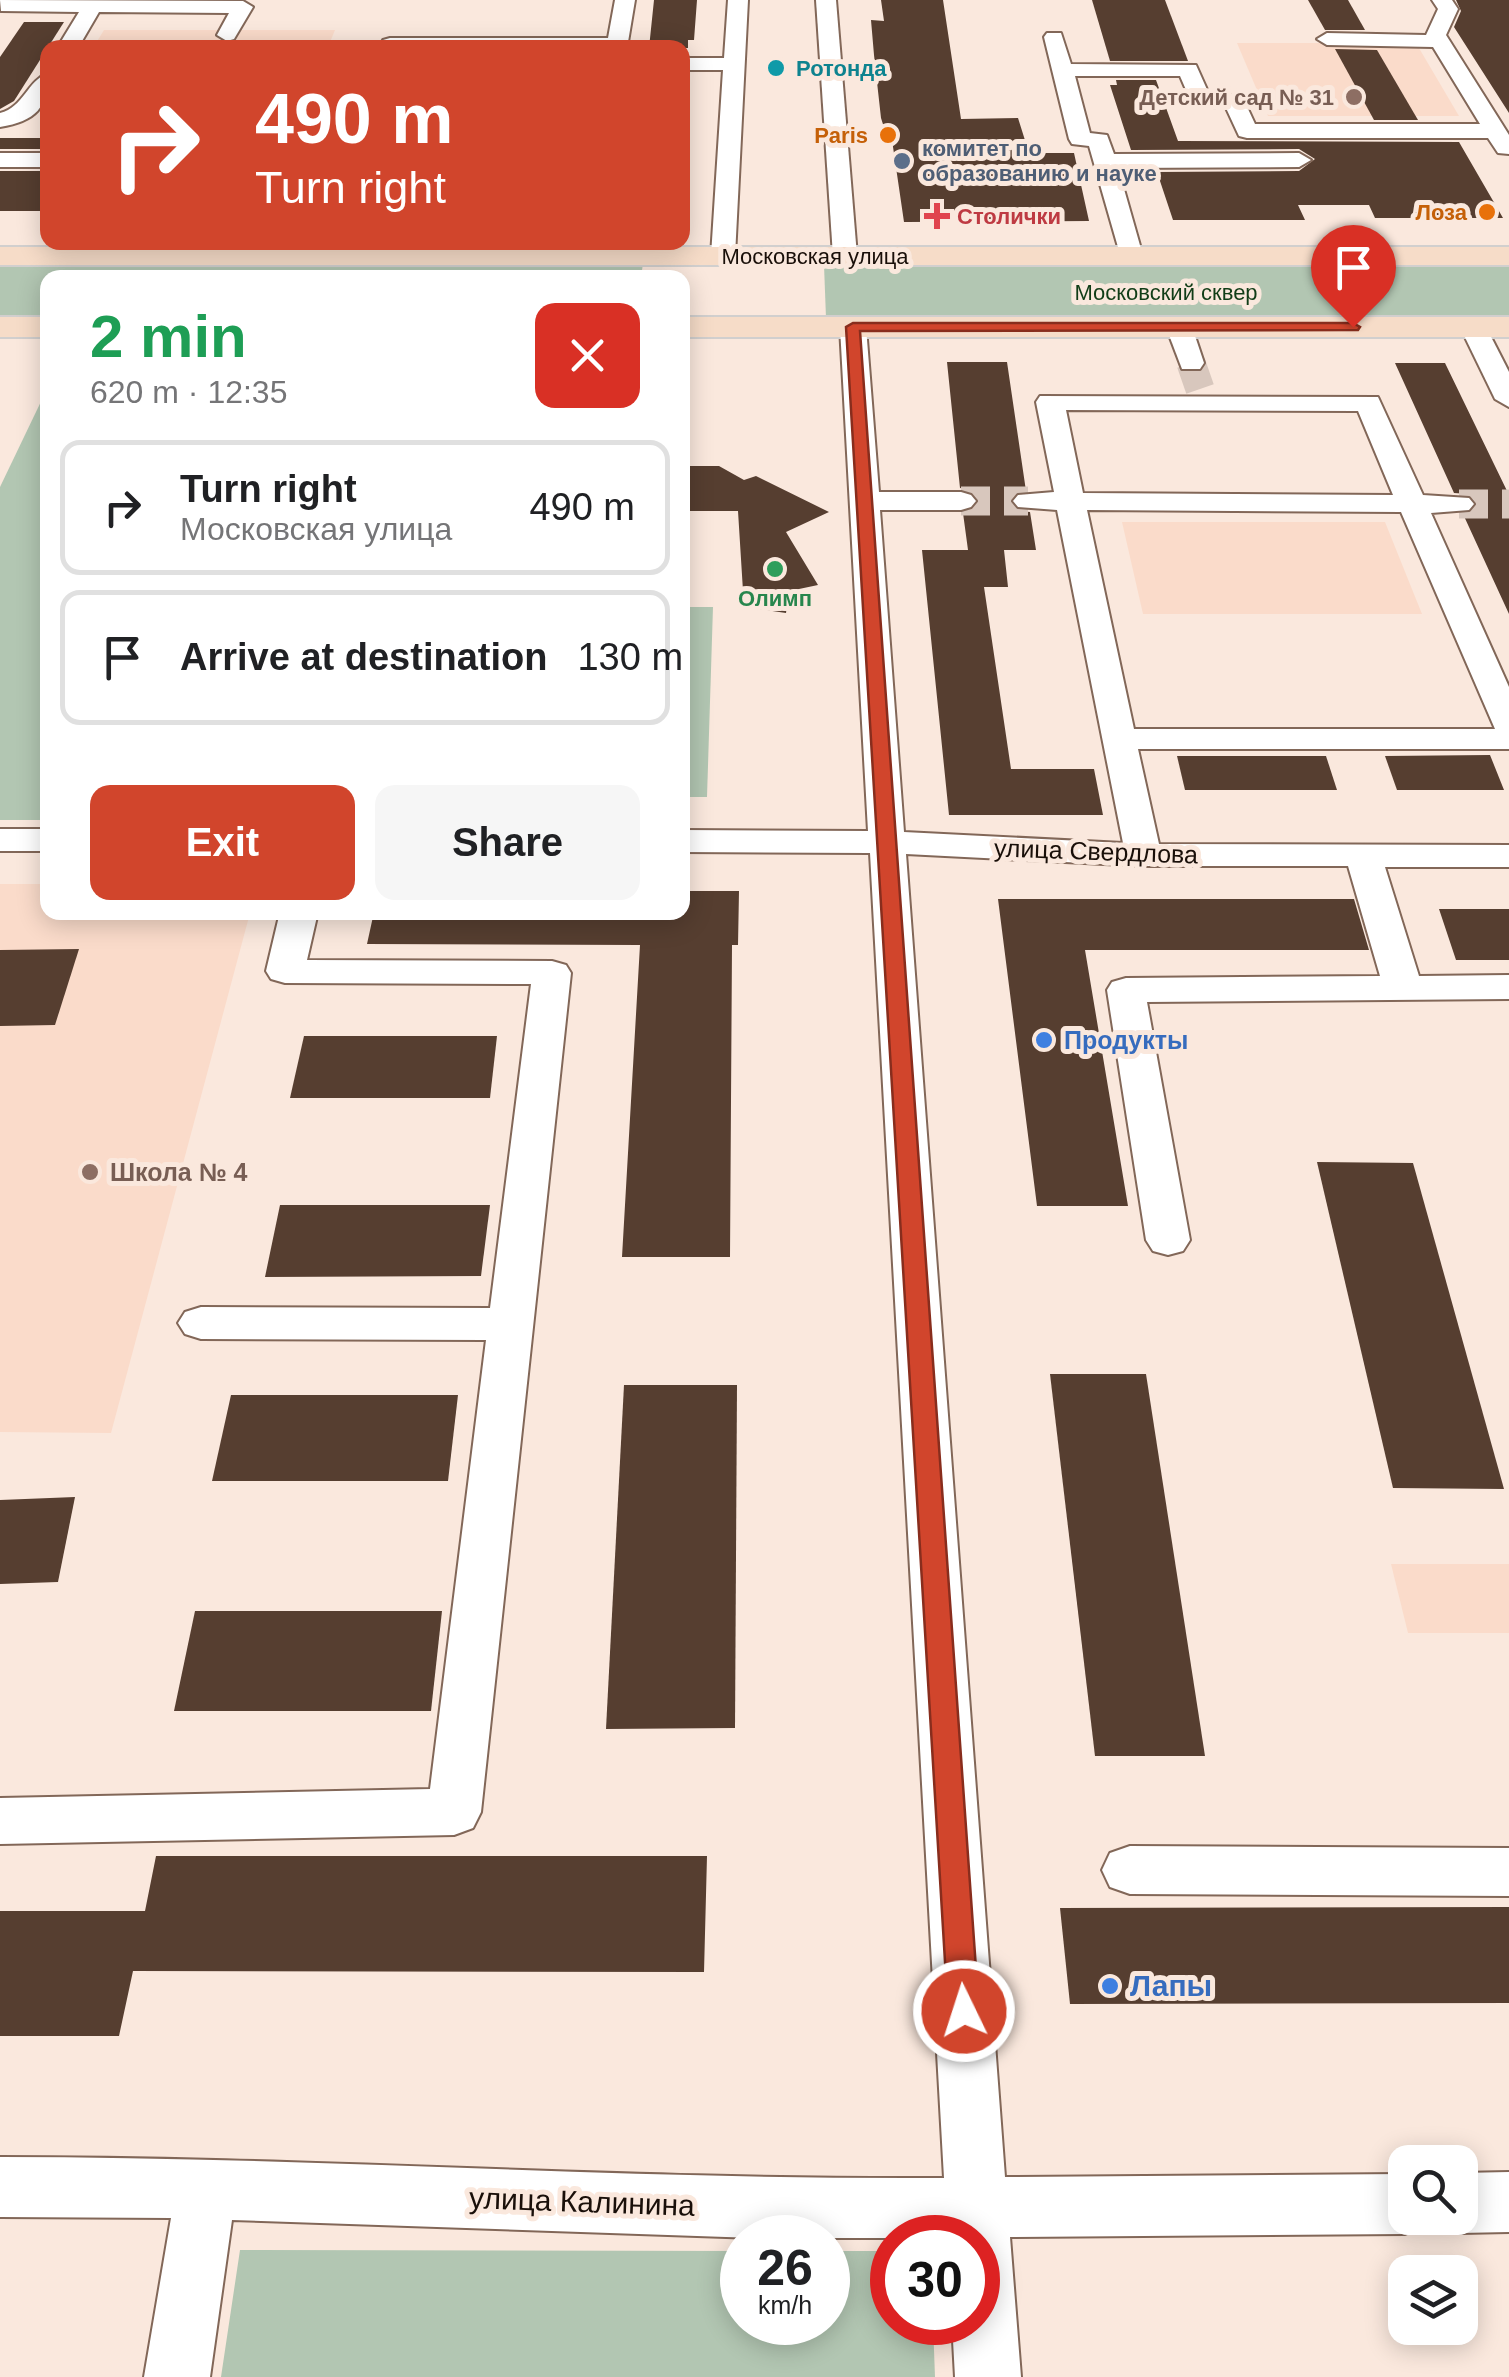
<!DOCTYPE html>
<html lang="en">
<head>
<meta charset="utf-8">
<style>
	body { margin:0; font-family:Helvetica,sans-serif; background:#f6f6f6; color:#202124; height:100vh; display:flex; flex-direction:column; font-size:38px; white-space:nowrap }
	* { box-sizing:border-box; margin:0 }
	p { font-size:32px; color:#757577 }
	.icon { flex:none; width:55px; height:55px; fill:none; stroke:currentColor; stroke-width:2; stroke-linecap:round; stroke-linejoin:round }
	.map { position:relative; flex:1; overflow:hidden }
	.details { position:absolute; left:40px; top:270px; width:650px; height:650px; display:flex; flex-direction:column; background:#fff; border-radius:20px; box-shadow:0 5px 25px #0003 }
	.details>* { flex:none }
	.banner { position:absolute; left:40px; top:40px; width:650px; height:210px; border-radius:20px; box-shadow:0 5px 25px #0003; background:#d1452c; color:#fff; overflow:hidden }
	.tools { position:absolute; left:1388px; top:2145px; display:grid; gap:20px }
	.tools a { display:grid; place-items:center; width:90px; height:90px; border-radius:20px; background:#fff; box-shadow:0 5px 25px #0003; font-size:50px }
	.speed { position:absolute; left:720px; top:2215px; display:flex; gap:20px; font-size:50px; font-weight:700; text-align:center }
	.speed>* { display:grid; place-content:center; width:130px; height:130px; border-radius:50%; background:#fff; box-shadow:0 5px 25px #0003; line-height:1 }
	.speed small { font-size:25px; font-weight:400 }
	.speed .limit { border:15px solid #d22; background:#fff; color:#111 }
	.pin { position:absolute; display:grid; place-items:center; width:85px; height:85px; color:#fff; margin:-102px -42px; border-radius:50% 50% 50% 0; rotate:-45deg; box-shadow:0 0 10px #0007 }
	.pin .icon { rotate:45deg }
	.me { position:absolute; width:110px; margin:-55px; rotate:356deg; stroke-linejoin:round; filter:drop-shadow(0 0 8px #0008) }
	.turn { display:flex; align-items:center; gap:35px; height:210px; padding:0 50px; font-size:45px }
	.turn .icon { width:130px; height:130px; stroke-width:2.5 }
	.turn b { display:block; font-size:70px; line-height:85px }
	.round { display:grid; place-items:center; flex:none; width:105px; height:105px; border-radius:20px; background:#f6f6f6 }
	.head { display:flex; align-items:center; justify-content:space-between; height:170px; padding:0 50px }
	h1 { font-size:60px; font-weight:700; line-height:75px; color:#1e9e55 }
	.primary-button { display:flex; gap:20px; margin-top:auto; padding:20px 50px }
	.primary-button a { flex:1; height:115px; border-radius:20px; background:#d1452c; color:#fff; font-size:40px; font-weight:700; line-height:115px; text-align:center }
	.primary-button a+a { background:#f6f6f6; color:#202124 }
	ul { padding:0; list-style:none }
	li { display:flex; align-items:center; gap:30px; height:135px; margin:0 20px 15px; padding:0 30px; border:5px solid #e0e0e0; border-radius:20px }
	li div { flex:1 }
	li b { display:block; font-size:38px }
	li em { font-style:normal }
	.map>svg:first-child { display:block }
</style>
</head>
<body>
<div class="map">
<svg width="1509" height="2377" viewBox="0 0 1509 2377">
	<rect width="100%" height="100%" fill="#fae8dd"/>
	<g fill="#fadbca">
		<path d="M 104,30 L 335,30 L 328,47 L 93,48 Z"/>
		<path d="M 1237,43 L 1416,43 L 1459,116 L 1268,116 Z"/>
		<path d="M 1122,522 L 1385,522 L 1422,614 L 1143,614 Z"/>
		<path d="M 0,884 L 47,884 L 48,912 L 250,913 L 111,1433 L 0,1432 Z"/>
		<path d="M 1391,1564 L 1509,1564 L 1509,1633 L 1408,1633 Z"/>
	</g>
	<g fill="#b2c6b2">
		<path d="M 0,263 L 643,263 L 641,278 L 48,278 L 47,320 L 0,320 Z"/>
		<path d="M 1509,264 L 1509,319 L 826,318 L 824,265 Z"/>
		<path d="M 47,389 L 47,820 L 0,820 L 0,487 Z"/>
		<path d="M 683,607 L 713,607 L 707,797 L 683,797 Z"/>
		<path d="M 240,2250 L 742,2251 L 742,2322 L 828,2322 L 828,2251 L 892,2251 L 892,2322 L 933,2323 L 935,2377 L 221,2377 Z"/>
	</g>
	<g fill="#563e30">
		<path d="M 654,0 L 697,0 L 694,40 L 688,40 L 688,48 L 649,48 Z"/>
		<path d="M 881,0 L 943,0 L 961,119 L 1018,118 L 1029,153 L 1074,153 L 1089,221 L 904,222 L 892,140 L 888,140 L 881,118 L 874,55 L 871,20 L 884,21 Z"/>
		<path d="M 1092,0 L 1165,0 L 1188,61 L 1110,61 Z"/>
		<path d="M 1308,0 L 1348,0 L 1365,30 L 1325,30 Z"/>
		<path d="M 1456,0 L 1509,0 L 1509,113 L 1454,27 L 1461,11 Z"/>
		<path d="M 24,22 L 64,22 L 14,101 L 0,109 L 0,57 Z"/>
		<path d="M 1335,49 L 1377,50 L 1418,120 L 1374,120 Z"/>
		<path d="M 1116,80 L 1156,80 L 1178,141 L 1459,142 L 1503,218 L 1375,218 L 1369,205 L 1298,205 L 1305,220 L 1173,220 L 1157,172 L 1299,171 L 1315,159 L 1299,149 L 1131,150 L 1110,85 L 1117,85 Z"/>
		<rect x="0" y="138" width="48" height="11"/>
		<rect x="0" y="171" width="48" height="40"/>
		<path d="M 947,362 L 1007,362 L 1026,491 L 1015,493 L 1009,501 L 1018,511 L 1030,512 L 1036,550 L 1004,550 L 1008,587 L 984,587 L 1011,769 L 1094,769 L 1103,815 L 949,815 L 922,550 L 968,550 L 963,513 L 974,509 L 980,501 L 972,491 L 960,488 Z"/>
		<path d="M 1395,363 L 1445,363 L 1509,495 L 1509,614 L 1463,514 L 1472,512 L 1477,502 L 1469,494 L 1454,493 Z"/>
		<path d="M 682,466 L 719,466 L 744,480 L 756,476 L 829,512 L 786,532 L 818,585 L 799,589 L 800,605 L 787,605 L 786,613 L 744,607 L 738,511 L 682,511 Z"/>
		<path d="M 1490,755 L 1504,790 L 1397,790 L 1385,756 Z"/>
		<path d="M 1177,756 L 1326,756 L 1337,790 L 1185,790 Z"/>
		<path d="M 682,891 L 739,891 L 738,945 L 732,945 L 730,1257 L 622,1257 L 640,945 L 367,944 L 374,912 L 682,912 Z"/>
		<path d="M 998,899 L 1354,899 L 1369,950 L 1085,950 L 1128,1206 L 1037,1206 Z"/>
		<path d="M 1439,909 L 1509,909 L 1509,960 L 1456,960 Z"/>
		<path d="M 79,949 L 55,1025 L 0,1026 L 0,950 Z"/>
		<path d="M 304,1036 L 497,1036 L 490,1098 L 290,1098 Z"/>
		<path d="M 1317,1162 L 1413,1163 L 1504,1489 L 1393,1488 Z"/>
		<path d="M 280,1205 L 490,1205 L 481,1276 L 265,1277 Z"/>
		<path d="M 1050,1374 L 1146,1374 L 1205,1756 L 1095,1756 Z"/>
		<path d="M 624,1385 L 737,1385 L 735,1728 L 606,1729 Z"/>
		<path d="M 231,1395 L 458,1395 L 448,1481 L 212,1481 Z"/>
		<path d="M 75,1497 L 58,1582 L 0,1584 L 0,1500 Z"/>
		<path d="M 195,1611 L 442,1611 L 431,1711 L 174,1711 Z"/>
		<path d="M 156,1856 L 707,1856 L 704,1972 L 133,1971 L 119,2036 L 0,2036 L 0,1911 L 145,1911 Z"/>
		<path d="M 1509,1907 L 1509,2003 L 1070,2004 L 1060,1908 Z"/>
	</g>
	<g fill="none" stroke-linecap="round" stroke-linejoin="round">
		<g stroke="#d8c7bd" stroke-width="29" stroke-dasharray="29 14" stroke-linecap="butt">
			<path d="M 1191,363 L 1200,389"/>
			<path d="M 961,501 L 1028,501"/>
			<path d="M 1459,504 L 1509,504"/>
		</g>
		<defs>
			<g id="minor">
				<path d="M 0,0 L 243,1 L 253,7 L 234,39 L 227,41 L 217,35 L 229,13 L 99,12 L 78,48 L 57,48 L 79,12 L 1,11 Z"/>
				<path d="M 615,0 L 635,0 L 627,48 L 378,48 L 383,40 L 390,38 L 608,38 Z"/>
				<path d="M 728,0 L 748,0 L 735,256 L 723,263 L 711,256 L 723,70 L 682,70 L 682,58 L 724,58 Z"/>
				<path d="M 816,0 L 836,0 L 857,256 L 845,263 L 833,256 Z"/>
				<path d="M 1432,0 L 1452,0 L 1458,9 L 1446,35 L 1509,135 L 1509,154 L 1498,153 L 1488,138 L 1247,138 L 1239,136 L 1226,108 L 1193,106 L 1180,76 L 1075,76 L 1090,133 L 1107,135 L 1114,154 L 1299,153 L 1311,160 L 1299,167 L 1118,168 L 1143,256 L 1140,261 L 1122,261 L 1089,146 L 1072,144 L 1069,139 L 1044,37 L 1047,33 L 1061,33 L 1071,64 L 1196,65 L 1209,94 L 1242,96 L 1255,124 L 1480,124 L 1433,47 L 1327,45 L 1317,39 L 1327,33 L 1426,35 L 1438,9 Z"/>
				<path d="M 48,73 C 48,108 36,121 0,127 L 0,113 C 24,107 27,81 48,73 Z"/>
				<rect x="0" y="153" width="48" height="14"/>
				<path d="M 853,319 L 866,327 L 879,492 L 961,492 L 971,495 L 976,501 L 971,507 L 961,510 L 880,510 L 904,832 L 1123,843 L 1057,510 L 1018,507 L 1013,501 L 1018,495 L 1054,492 L 1036,402 L 1040,396 L 1378,397 L 1423,495 L 1469,498 L 1474,504 L 1469,510 L 1431,513 L 1509,687 L 1509,749 L 1138,749 L 1159,844 L 1509,845 L 1509,867 L 1385,867 L 1419,976 L 1509,975 L 1509,999 L 1147,1002 L 1190,1240 L 1183,1251 L 1168,1255 L 1153,1251 L 1146,1240 L 1107,990 L 1112,982 L 1126,978 L 1380,976 L 1348,866 L 1143,866 L 906,854 L 1005,2177 L 1405,2174 L 1405,2218 L 1430,2218 L 1427,2225 L 1405,2234 L 1010,2237 L 1021,2377 L 955,2377 L 952,2322 L 978,2322 L 978,2238 L 755,2238 L 232,2220 L 210,2377 L 144,2377 L 171,2218 L 0,2217 L 0,2157 C 315,2157 629,2180 944,2178 L 870,853 L 682,852 L 682,830 L 868,831 L 840,327 ZM 1066,410 L 1358,411 L 1393,495 L 1083,493 ZM 1087,510 L 1401,512 L 1495,729 L 1134,729 Z"/>
				<path d="M 1179,319 L 1192,327 L 1204,363 L 1200,369 L 1182,369 L 1166,327 Z"/>
				<path d="M 1473,319 L 1486,327 L 1509,372 L 1509,407 L 1495,399 L 1460,327 Z"/>
				<rect x="0" y="829" width="48" height="22"/>
				<path d="M 280,912 L 318,912 L 307,960 L 552,961 L 566,965 L 571,973 L 481,1812 L 473,1828 L 454,1835 L 0,1844 L 0,1798 L 430,1789 L 486,1340 L 201,1339 L 185,1334 L 178,1323 L 185,1312 L 201,1307 L 490,1308 L 531,984 L 285,983 L 271,979 L 266,971 Z"/>
				<path d="M 1130,1846 L 1509,1848 L 1509,1896 L 1130,1894 L 1110,1887 L 1102,1870 L 1110,1853 Z"/>
				<path d="M 1509,2172 L 1509,2232 L 1460,2233 L 1438,2224 L 1435,2218 L 1460,2218 L 1460,2173 Z"/>
			</g>
			<g id="major">
				<rect x="0" y="247" width="1509" height="18"/>
				<rect x="0" y="317" width="48" height="20"/>
				<rect x="682" y="317" width="827" height="20"/>
			</g>
		</defs>
		<use href="#minor" stroke="#826758" stroke-width="4"/>
		<use href="#major" stroke="#d1cfce" stroke-width="4"/>
		<use href="#minor" fill="#fff" fill-rule="evenodd"/>
		<use href="#major" fill="#f6dcc8" fill-rule="evenodd"/>
	</g>
	<path fill="#d1452c" stroke="#882d1d" stroke-width="2.5" d="M 1353,323 L 1360,327 L 1358,330 L 860,331 L 979,2011 L 975,2021 L 964,2025 L 953,2021 L 948,2011 L 846,327 L 853,323 Z"/>
	<circle fill="#0f9aa8" stroke="#fae8dd" stroke-width="4" cx="776" cy="68" r="10"/>
	<g fill="#8d6e63" stroke="#fae8dd" stroke-width="4">
		<circle cx="1354" cy="97" r="10"/>
		<circle cx="90" cy="1172" r="10"/>
	</g>
	<g fill="#e8710a" stroke="#fae8dd" stroke-width="4">
		<circle cx="888" cy="135" r="10"/>
		<circle cx="1487" cy="212" r="10"/>
	</g>
	<circle fill="#5c6f8a" stroke="#fae8dd" stroke-width="4" cx="902" cy="161" r="10"/>
	<path fill="#e0444e" stroke="#fae8dd" stroke-width="4" d="M932 201h10v10h10v10h-10v10h-10v-10h-10v-10h10z"/>
	<circle fill="#2e9e5b" stroke="#fae8dd" stroke-width="4" cx="775" cy="569" r="10"/>
	<g fill="#3f7fe0" stroke="#fae8dd" stroke-width="4">
		<circle cx="1044" cy="1040" r="10"/>
		<circle cx="1110" cy="1986" r="10"/>
	</g>
	<g text-anchor="middle" stroke-width="10" stroke-linejoin="round" paint-order="stroke">
		<g font-size="22" font-weight="bold" fill="#0d838f" stroke="#fae8dd" text-anchor="start">
			<text x="796" y="76">Ротонда</text>
		</g>
		<g font-size="22" font-weight="bold" fill="#785e54" stroke="#fae8dd" text-anchor="end">
			<text x="1334" y="105">Детский сад № 31</text>
		</g>
		<g font-size="22" font-weight="bold" fill="#c56008" stroke="#fae8dd" text-anchor="end">
			<text x="868" y="143">Paris</text>
			<text x="1467" y="220">Лоза</text>
		</g>
		<g font-size="22" font-weight="bold" fill="#4e5e75" stroke="#fae8dd" text-anchor="start">
			<text x="922" y="156">комитет по<tspan x="922" dy="25">образованию и науке</tspan></text>
		</g>
		<g font-size="22" font-weight="bold" fill="#be3a42" stroke="#fae8dd" text-anchor="start">
			<text x="957" y="224">Столички</text>
		</g>
		<g font-size="22" fill="#190f09" stroke="#fae8dd">
			<text x="815" y="264">Московская улица</text>
		</g>
		<g font-size="22" fill="#113d17" stroke="#fae8dd">
			<text x="1166" y="300">Московский сквер</text>
		</g>
		<g font-size="22" font-weight="bold" fill="#27864d" stroke="#fae8dd">
			<text x="775" y="606">Олимп</text>
		</g>
		<g font-size="25" fill="#190f09" stroke="#fae8dd">
			<text transform="translate(1096 851) rotate(2)" y="9">улица Свердлова</text>
		</g>
		<g font-size="25" font-weight="bold" fill="#366cbe" stroke="#fae8dd" text-anchor="start">
			<text x="1064" y="1049">Продукты</text>
		</g>
		<g font-size="25" font-weight="bold" fill="#785e54" stroke="#fae8dd" text-anchor="start">
			<text x="110" y="1181">Школа № 4</text>
		</g>
		<g font-size="30" font-weight="bold" fill="#366cbe" stroke="#fae8dd" text-anchor="start">
			<text x="1130" y="1996">Лапы</text>
		</g>
		<g font-size="30" fill="#190f09" stroke="#fae8dd">
			<text transform="translate(582 2202) rotate(2)" y="10">улица Калинина</text>
		</g>
	</g>
</svg>
<div class="tools">
<a><svg class="icon" aria-label="search" viewBox="0 0 24 24"><circle cx="10" cy="10" r="6"/><path d="M15 15l6 6"/></svg></a>
<a><svg class="icon" aria-label="layers" viewBox="0 0 24 24"><path d="M12 4l9 5-9 5-9-5zM3 14l9 5 9-5"/></svg></a>
</div>
<div class="speed"><div>26<small>km/h</small></div><div class="limit">30</div></div>
<div class="pin" style="left:1353px;top:327px;background:#d93025"><svg class="icon" aria-label="arrive" viewBox="0 0 24 24"><path d="M6 21V4h12l-3 4 3 4H6"/></svg></div>
<svg class="me" style="left:964px;top:2011px" viewBox="-20 -20 40 40"><circle r="17" fill="#d1452c" stroke="#fff" stroke-width="3"/><path d="M0-11L8 9 0 5-8 9z" fill="#fff"/></svg>
<div class="banner">
<div class="turn"><svg class="icon" aria-label="right" viewBox="0 0 24 24"><path d="M7 20v-9h11M14 6l5 5-5 5"/></svg><div><b>490 m</b>Turn right</div></div>
</div>
<section class="details">
<div class="head"><div><h1>2 min</h1><p>620 m · 12:35</p></div><a class="round" style="background:#d93025;color:#fff"><svg class="icon" aria-label="close" viewBox="0 0 24 24"><path d="M6 6l12 12M18 6L6 18"/></svg></a></div>
<ul>
<li><svg class="icon" aria-label="right" viewBox="0 0 24 24"><path d="M7 20v-9h11M14 6l5 5-5 5"/></svg><div><b>Turn right</b><p>Московская улица</p></div><em>490 m</em></li>
<li><svg class="icon" aria-label="arrive" viewBox="0 0 24 24"><path d="M6 21V4h12l-3 4 3 4H6"/></svg><div><b>Arrive at destination</b></div><em>130 m</em></li>
</ul>
<div class="primary-button"><a>Exit</a><a>Share</a></div>
</section>
</div>
</body>
</html>
